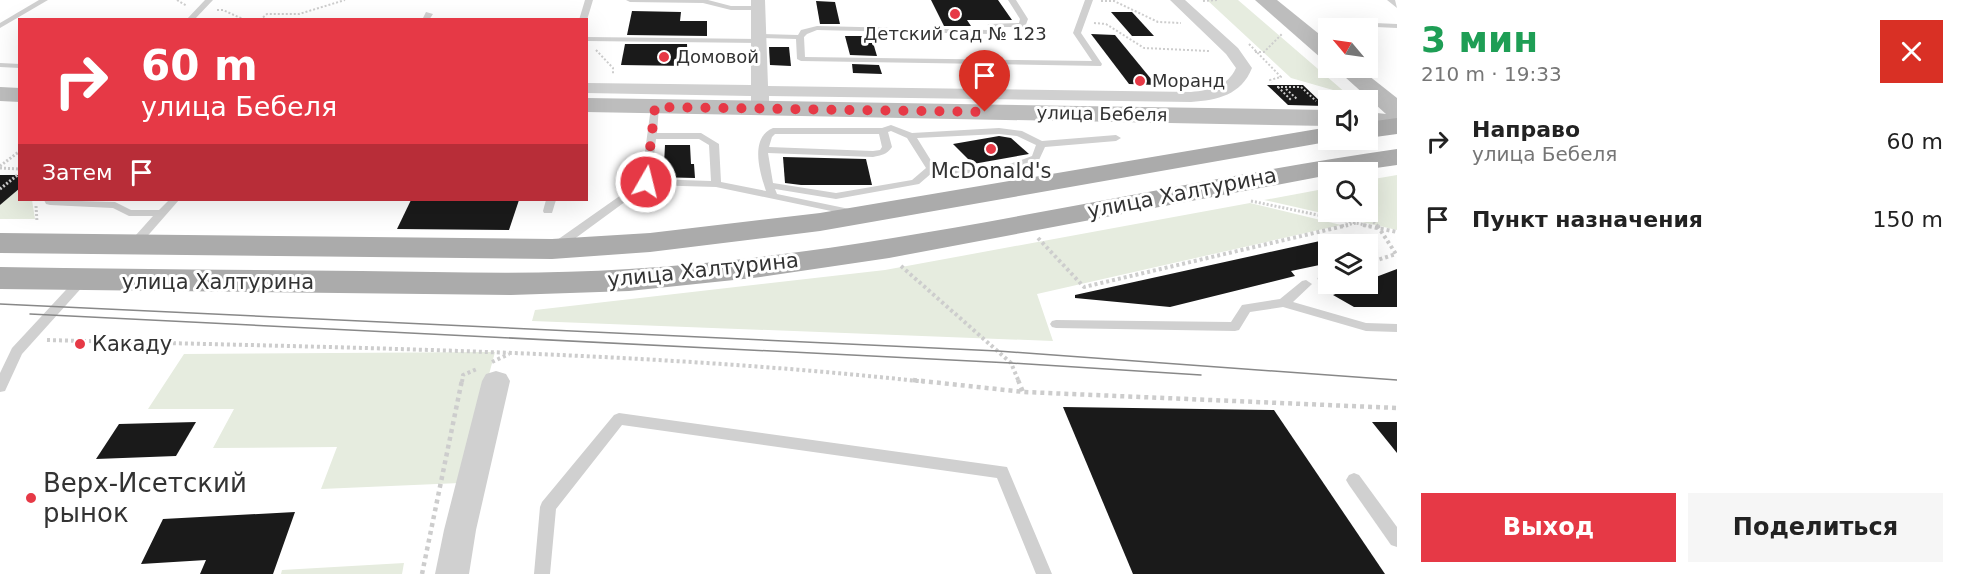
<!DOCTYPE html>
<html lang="ru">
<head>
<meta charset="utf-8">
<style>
	body { margin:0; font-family:"DejaVu Sans",sans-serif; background:#f6f6f6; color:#222; height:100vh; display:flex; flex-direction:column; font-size:22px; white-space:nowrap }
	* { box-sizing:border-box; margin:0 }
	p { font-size:20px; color:#767676 }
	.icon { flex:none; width:33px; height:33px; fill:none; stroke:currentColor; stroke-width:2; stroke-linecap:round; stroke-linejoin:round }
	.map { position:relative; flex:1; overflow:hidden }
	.details { display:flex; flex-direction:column; background:#fff; width:570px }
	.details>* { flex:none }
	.guide { position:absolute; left:18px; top:18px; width:570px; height:183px; border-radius:0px; box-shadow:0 6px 24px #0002; background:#e63946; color:#fff; overflow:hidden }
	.needle { width:39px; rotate:299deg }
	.controls { position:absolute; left:1318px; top:18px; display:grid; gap:12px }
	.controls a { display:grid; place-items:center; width:60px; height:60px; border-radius:0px; background:#fff; box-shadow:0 6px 24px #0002; font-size:30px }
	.pin { position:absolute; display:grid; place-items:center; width:51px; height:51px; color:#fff; margin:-62px -26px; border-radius:50% 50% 50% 0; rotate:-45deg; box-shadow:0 0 6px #0007 }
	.pin .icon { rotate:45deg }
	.me { position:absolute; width:66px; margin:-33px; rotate:8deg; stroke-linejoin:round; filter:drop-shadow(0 0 4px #0008) }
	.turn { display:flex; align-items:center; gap:21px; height:126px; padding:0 24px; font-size:27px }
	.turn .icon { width:78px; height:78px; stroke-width:2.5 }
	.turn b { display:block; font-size:42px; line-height:51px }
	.then { display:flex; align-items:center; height:57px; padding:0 24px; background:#0003; gap:12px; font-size:22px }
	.round { display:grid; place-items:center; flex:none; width:63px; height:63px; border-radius:0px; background:#f6f6f6 }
	.summary { display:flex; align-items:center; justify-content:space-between; height:102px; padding:0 24px }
	h1 { font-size:36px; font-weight:800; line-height:45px; color:#1e9e55 }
	.cta { display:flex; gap:12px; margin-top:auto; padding:12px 24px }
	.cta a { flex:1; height:69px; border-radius:0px; background:#e63946; color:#fff; font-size:24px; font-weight:800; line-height:69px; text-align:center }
	.cta a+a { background:#f6f6f6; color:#222 }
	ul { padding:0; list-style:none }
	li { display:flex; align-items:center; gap:18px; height:78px; padding:0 24px }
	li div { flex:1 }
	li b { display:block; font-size:22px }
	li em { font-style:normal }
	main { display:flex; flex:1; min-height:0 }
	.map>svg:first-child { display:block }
</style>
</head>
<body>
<main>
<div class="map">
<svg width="1397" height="574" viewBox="0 0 1397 574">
	<rect width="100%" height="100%" fill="#fff"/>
	<g fill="#e6ecdf">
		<path d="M 1207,0 L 1238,0 L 1347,94 L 1291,78 Z"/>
		<path d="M 1397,175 L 1397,230 L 1264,200 L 1329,188 L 1329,212 L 1368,212 L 1368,180 Z"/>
		<path d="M 19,188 L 20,200 L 32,200 L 35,219 L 0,219 L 0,205 Z"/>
		<path d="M 1250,203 L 1341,225 L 1037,294 L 1053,341 L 532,321 L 535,310 L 885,270 Z"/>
		<path d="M 495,352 L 460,483 L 321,489 L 337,447 L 213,448 L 234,409 L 148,409 L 184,354 Z"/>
		<path d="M 404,563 L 402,574 L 281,574 L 282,570 Z"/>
	</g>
	<g fill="#1a1a1a">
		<path d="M 931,0 L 998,0 L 1012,20 L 967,20 L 971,26 L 944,26 Z"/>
		<path d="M 816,1 L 835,2 L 840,24 L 820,24 Z"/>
		<path d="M 632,11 L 681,12 L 680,21 L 707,21 L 707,36 L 627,35 Z"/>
		<path d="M 1111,12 L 1132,12 L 1154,36 L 1132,36 Z"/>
		<path d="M 1091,34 L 1115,35 L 1156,85 L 1129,84 Z"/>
		<path d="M 845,36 L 871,36 L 877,56 L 850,55 Z"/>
		<path d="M 625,44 L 687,44 L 688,66 L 621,65 Z"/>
		<path d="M 769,47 L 789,47 L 791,66 L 770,65 Z"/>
		<path d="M 852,64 L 879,65 L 882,74 L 853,73 Z"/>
		<path d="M 1267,85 L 1303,85 L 1325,106 L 1288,105 Z"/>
		<path d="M 999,136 L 1011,138 L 1029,154 L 973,164 L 953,144 Z"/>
		<path d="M 665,145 L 690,145 L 691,164 L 694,164 L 695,178 L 654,177 L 655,164 L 664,164 Z"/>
		<path d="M 783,157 L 866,159 L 872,185 L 801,185 L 785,183 Z"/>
		<path d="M 0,175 L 20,175 L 20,188 L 0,205 Z"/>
		<path d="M 411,200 L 519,200 L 509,230 L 397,229 Z"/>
		<path d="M 1329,239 L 1329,263 L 1291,271 L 1295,276 L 1170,307 L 1075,298 L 1075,295 Z"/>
		<path d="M 1397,269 L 1397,307 L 1354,307 L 1333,295 L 1360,284 L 1368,284 L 1368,280 Z"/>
		<path d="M 1063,407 L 1274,410 L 1385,574 L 1133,574 Z"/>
		<path d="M 196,422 L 176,456 L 96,459 L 119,424 Z"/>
		<path d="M 1372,422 L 1397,422 L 1397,453 Z"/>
		<path d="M 295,512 L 273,574 L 200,574 L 206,560 L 141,564 L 163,519 Z"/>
	</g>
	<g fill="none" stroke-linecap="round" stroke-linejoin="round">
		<g stroke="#cdcdcd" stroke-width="2" stroke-dasharray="2 2" stroke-linecap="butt">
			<path d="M 177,0 L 187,6"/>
			<path d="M 1101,1 L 1114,1 L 1158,22 L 1181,23"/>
			<path d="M 1203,1 L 1218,0"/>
			<path d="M 217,10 L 223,10 L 245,20"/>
			<path d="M 260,20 L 267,14 L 299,14 L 345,0"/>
			<path d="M 1094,23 L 1106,24 L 1144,48 L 1209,51"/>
			<path d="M 1249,44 L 1281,77 L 1270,80 L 1272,82"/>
			<path d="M 596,50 L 613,68 L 613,75"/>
			<path d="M 1255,52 L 1264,52 L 1282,34"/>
			<path d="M 1277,87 L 1301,87 L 1316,101"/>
			<path d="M 1278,87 L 1292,101"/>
			<path d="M 1286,89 L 1297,99"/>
		</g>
		<g stroke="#cdcdcd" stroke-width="3" stroke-dasharray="2 2" stroke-linecap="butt">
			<path d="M 0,166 L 20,151"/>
			<path d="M 0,168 L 20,169"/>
			<path d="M 0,189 L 20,173"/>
			<path d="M 1251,201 L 1370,226"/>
			<path d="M 36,206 L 37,222"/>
			<path d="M 1361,212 L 1378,226"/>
			<path d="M 1342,226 L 1356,223"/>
		</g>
		<g stroke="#cdcdcd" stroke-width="4" stroke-dasharray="3 3" stroke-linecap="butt">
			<path d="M 1363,225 L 1397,232"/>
			<path d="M 1038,238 L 1084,287 L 1348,225"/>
			<path d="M 1368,263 L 1396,254 L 1377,225"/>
			<path d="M 901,266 L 1011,363 L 1019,382"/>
			<path d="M 1318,280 L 1329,276"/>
			<path d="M 47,340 C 340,348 635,350 927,382"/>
			<path d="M 492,362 L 509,354"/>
			<path d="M 462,382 L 463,375 L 477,369"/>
		</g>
		<g stroke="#cdcdcd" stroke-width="4.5" stroke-dasharray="4 4" stroke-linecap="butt">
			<path d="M 913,380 L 1024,392 L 1397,408"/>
			<path d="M 1018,380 L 1023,392"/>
			<path d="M 422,574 L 462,380"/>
		</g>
		<g fill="#d0d0d0" fill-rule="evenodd">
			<path d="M 39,0 L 48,0 L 0,28 L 0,23 Z"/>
			<path d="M 205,0 L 213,0 L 194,20 L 186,20 Z"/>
			<path d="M 585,0 L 593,0 L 587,20 L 579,20 Z"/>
			<path d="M 626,0 L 708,0 L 731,6 L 758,6 L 762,8 L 758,10 L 731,10 L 703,3 L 630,2 Z"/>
			<path d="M 1008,0 L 1016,0 L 1028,19 L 1025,27 L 995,27 L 993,34 L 990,34 L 817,30 L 807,34 L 804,37 L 805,57 L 1092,61 L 1073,33 L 1085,0 L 1093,0 L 1081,33 L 1102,64 L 1101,66 L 801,61 L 797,59 L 796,39 L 759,38 L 755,36 L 759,34 L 798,35 L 801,30 L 817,26 L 987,30 L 988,24 L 1019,23 L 1020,19 Z"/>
			<path d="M 1387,0 L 1395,0 L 1397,8 Z"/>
			<path d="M 426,12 L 433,14 L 429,20 L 422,20 Z"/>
			<path d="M 1352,22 L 1397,24 L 1397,28 L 1355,26 L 1351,24 Z"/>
			<path d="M 586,37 L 759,39 L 763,41 L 759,43 L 586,41 Z"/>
			<path d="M 0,63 L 20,64 L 20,68 L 0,67 Z"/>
			<path d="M 655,104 L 659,107 L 657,133 L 701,133 L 719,144 L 721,182 L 766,191 C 760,173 749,138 773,128 L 882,128 L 891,125 L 912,133 L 999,128 L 1022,131 L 1042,141 L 1116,135 L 1121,138 L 1116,141 L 1045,147 L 1039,160 C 1006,174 969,180 933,172 L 919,184 L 836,199 L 775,189 L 777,194 L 859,211 L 860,213 L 855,216 L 716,187 L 648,185 L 558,251 L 550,251 L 548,248 L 550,245 L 641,181 L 651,107 ZM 891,131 L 907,138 L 926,168 L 912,180 L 836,193 L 773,183 L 768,153 L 873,157 C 882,155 886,155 892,147 L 888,132 ZM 775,134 L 879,134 L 882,147 L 880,150 L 873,151 L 769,147 L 772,137 ZM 999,134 L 1017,136 L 1036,145 L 1032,156 C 1001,169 967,173 935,167 L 917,138 ZM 656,139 L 699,139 L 709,145 L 711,181 L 651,179 Z"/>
			<path d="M 44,200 L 115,202 L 131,210 L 159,210 L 169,200 L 179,200 L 137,248 L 133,249 L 127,245 L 153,216 L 129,216 L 113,208 L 50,205 L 46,204 Z"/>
			<path d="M 546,200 L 556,200 L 552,213 L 544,213 L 543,211 Z"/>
			<path d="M 81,277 L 85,278 L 87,281 L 85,284 L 22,354 L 5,391 L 0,392 L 0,373 L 12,348 L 77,278 Z"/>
			<path d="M 1306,280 L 1312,284 L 1293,302 L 1366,323 L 1397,324 L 1397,332 L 1366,331 L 1283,307 L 1250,312 L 1239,330 L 1235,331 L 1056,328 L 1052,327 L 1050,324 L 1052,321 L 1056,320 L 1231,322 L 1242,305 L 1280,299 L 1302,281 Z"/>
			<path d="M 619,413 L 1007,467 L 1052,574 L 1036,574 L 997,478 L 622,425 L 556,509 L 550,574 L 534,574 L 540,507 L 542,502 L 614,415 Z"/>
			<path d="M 1354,473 L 1359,475 L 1397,527 L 1397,547 L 1391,545 L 1349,485 L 1346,480 L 1349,475 Z"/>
		</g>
		<g fill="#d0d0d0" fill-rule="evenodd">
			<path d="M 751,0 L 765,0 L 768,86 L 1191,92 C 1211,90 1227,87 1236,68 L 1226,54 L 1170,0 L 1185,0 L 1238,48 L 1252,68 C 1241,95 1218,100 1191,102 L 769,96 L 769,108 L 766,112 L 754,112 L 751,108 L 751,96 L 586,93 L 586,83 L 751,85 Z"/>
			<path d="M 496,371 L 506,374 L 510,381 L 476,530 L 469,574 L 435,574 L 444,530 L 482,381 L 486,374 Z"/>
		</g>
		<g fill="#bdbdbd" fill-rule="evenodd">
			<path d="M 1255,0 L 1277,0 L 1329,42 L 1329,60 L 1321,58 Z"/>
			<path d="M 1335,68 L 1359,68 L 1397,98 L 1397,130 L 1368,128 L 1368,112 L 1386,114 Z"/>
			<path d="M 0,87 L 20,88 L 20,102 L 0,101 Z"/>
			<path d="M 586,98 L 1329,110 L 1329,126 L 586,112 Z"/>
		</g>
		<g fill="#ababab" fill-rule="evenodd">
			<path d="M 1397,118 L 1397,134 L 1368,138 L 1368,122 Z"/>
			<path d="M 1329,127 L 1329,140 L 1338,140 L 820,231 L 650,252 L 552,259 L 0,253 L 0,233 L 552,239 L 650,233 L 820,213 Z"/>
			<path d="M 1397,149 L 1397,165 L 1348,172 L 1329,172 L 1329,175 L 889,258 L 753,278 L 629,291 L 511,295 L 0,289 L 0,267 C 120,269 240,270 361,271 C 450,272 540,275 629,269 C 888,253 1141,186 1397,149 Z"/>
		</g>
		<g stroke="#888" stroke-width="1.5">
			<path d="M 0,304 L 998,351 L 1397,380"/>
			<path d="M 30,314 L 1011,363 L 1201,375"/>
		</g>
	</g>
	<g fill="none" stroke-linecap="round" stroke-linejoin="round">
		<path stroke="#e63946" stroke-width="10" stroke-dasharray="0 18" d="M 646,182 L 655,107 L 985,112"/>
	</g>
	<g fill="#e63946" stroke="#fff" stroke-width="2">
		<circle cx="955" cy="14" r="6"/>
		<circle cx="664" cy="57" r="6"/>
		<circle cx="1140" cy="81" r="6"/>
		<circle cx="991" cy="149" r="6"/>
		<circle cx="80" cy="344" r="6"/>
		<circle cx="31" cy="498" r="6"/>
	</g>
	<g text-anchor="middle" stroke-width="6" stroke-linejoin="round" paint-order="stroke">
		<g font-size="18" fill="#333" stroke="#fff" text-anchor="start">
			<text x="955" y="40" text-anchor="middle">Детский сад № 123</text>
			<text x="676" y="63">Домовой</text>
			<text x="1152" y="87">Моранд</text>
		</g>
		<g font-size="18" fill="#333" stroke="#fff">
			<text transform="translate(1102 114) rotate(1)" y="6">улица Бебеля</text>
		</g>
		<g font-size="21" fill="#333" stroke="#fff">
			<text x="991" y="178">McDonald's</text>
			<text x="92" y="351" text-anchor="start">Какаду</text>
		</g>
		<g font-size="21" fill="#333" stroke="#fff">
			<text transform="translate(1182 193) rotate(-11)" y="7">улица Халтурина</text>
			<text transform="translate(703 270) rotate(-6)" y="7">улица Халтурина</text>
			<text x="218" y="289">улица Халтурина</text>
		</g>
		<g font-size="26" fill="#333" stroke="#fff" text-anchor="start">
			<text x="43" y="492">Верх-Исетский<tspan x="43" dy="30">рынок</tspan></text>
		</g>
	</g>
</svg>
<div class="controls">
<a><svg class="needle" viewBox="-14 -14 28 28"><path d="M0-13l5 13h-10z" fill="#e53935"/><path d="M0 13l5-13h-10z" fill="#767676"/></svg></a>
<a><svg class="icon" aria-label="sound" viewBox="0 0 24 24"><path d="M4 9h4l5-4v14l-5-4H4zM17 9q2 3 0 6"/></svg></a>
<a><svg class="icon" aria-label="search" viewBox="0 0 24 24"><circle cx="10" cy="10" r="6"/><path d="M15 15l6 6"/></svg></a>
<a><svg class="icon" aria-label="layers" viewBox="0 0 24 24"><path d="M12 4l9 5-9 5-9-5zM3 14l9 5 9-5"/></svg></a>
</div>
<div class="pin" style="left:985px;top:112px;background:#d93025"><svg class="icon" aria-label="arrive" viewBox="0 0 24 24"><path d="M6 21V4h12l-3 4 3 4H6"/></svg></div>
<svg class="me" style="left:646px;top:182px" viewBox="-20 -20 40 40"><circle r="17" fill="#e63946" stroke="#fff" stroke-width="3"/><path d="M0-11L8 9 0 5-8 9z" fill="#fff"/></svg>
<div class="guide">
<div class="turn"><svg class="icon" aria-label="right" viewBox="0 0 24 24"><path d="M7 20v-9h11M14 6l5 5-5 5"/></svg><div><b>60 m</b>улица Бебеля</div></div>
<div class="then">Затем<svg class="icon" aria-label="arrive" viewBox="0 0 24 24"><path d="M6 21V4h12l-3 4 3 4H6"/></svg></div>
</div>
</div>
<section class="details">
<div class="summary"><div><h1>3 мин</h1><p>210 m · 19:33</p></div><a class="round" style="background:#d93025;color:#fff"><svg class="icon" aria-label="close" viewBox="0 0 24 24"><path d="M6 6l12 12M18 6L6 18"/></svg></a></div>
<ul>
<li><svg class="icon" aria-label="right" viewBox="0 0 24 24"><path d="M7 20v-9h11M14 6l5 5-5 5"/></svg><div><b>Направо</b><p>улица Бебеля</p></div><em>60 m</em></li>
<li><svg class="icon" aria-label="arrive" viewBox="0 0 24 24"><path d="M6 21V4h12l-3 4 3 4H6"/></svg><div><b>Пункт назначения</b></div><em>150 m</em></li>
</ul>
<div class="cta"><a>Выход</a><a>Поделиться</a></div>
</section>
</main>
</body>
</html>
